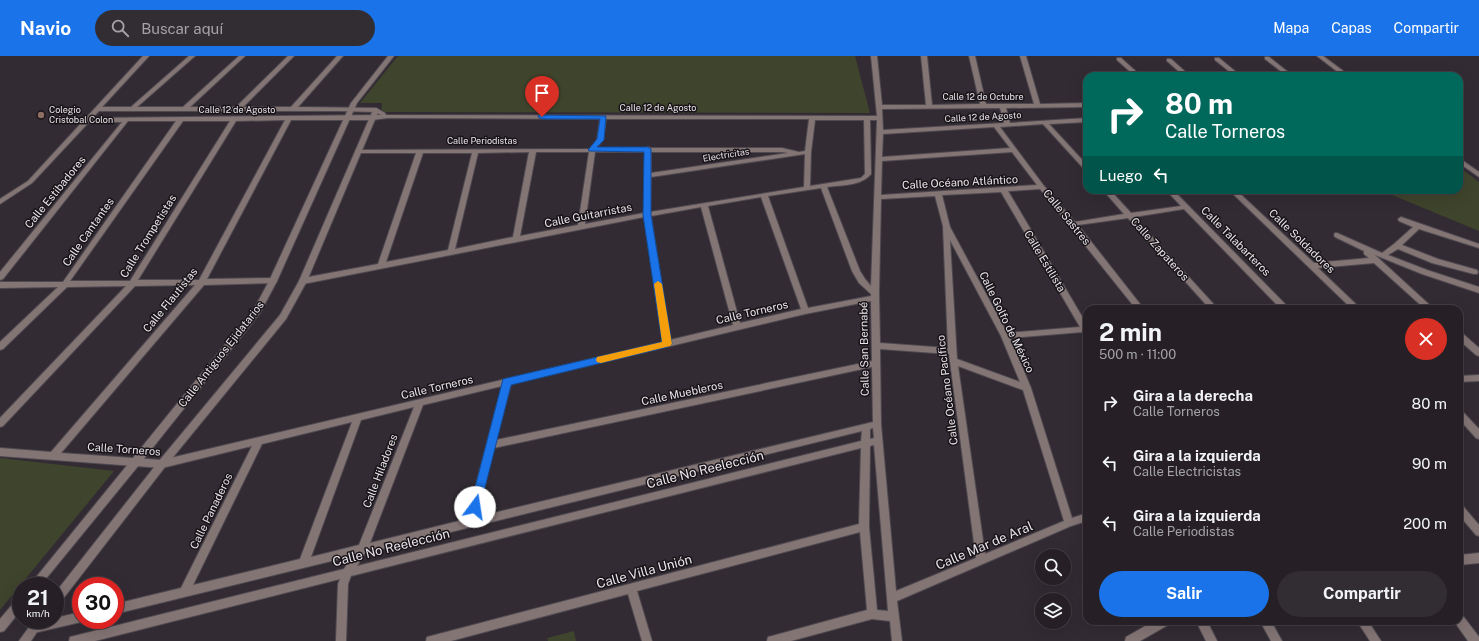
<!DOCTYPE html>
<html lang="es">
<head>
<meta charset="utf-8">
<style>
	body { margin:0; font-family:"Public Sans",sans-serif; background:#322d32; color:#f1f3f6; height:100vh; display:flex; flex-direction:column; font-size:15px; white-space:nowrap }
	* { box-sizing:border-box; margin:0 }
	p { font-size:13px; color:#a4a3a7 }
	.icon { flex:none; width:22px; height:22px; fill:none; stroke:currentColor; stroke-width:2; stroke-linecap:round; stroke-linejoin:round }
	.map { position:relative; flex:1; overflow:hidden }
	.panel { position:absolute; left:1083px; top:249px; width:380px; height:320px; display:flex; flex-direction:column; background:#262026; border-radius:12px; box-shadow:0 4px 16px #0002,0 0 0 1px #423e43 }
	.panel>* { flex:none }
	.banner { position:absolute; left:1083px; top:16px; width:380px; height:122px; border-radius:12px; box-shadow:0 4px 16px #0002,0 0 0 1px #423e43; background:#00695c; color:#fff; overflow:hidden }
	.fabs { position:absolute; left:1035px; top:493px; display:grid; gap:8px }
	.fabs a { display:grid; place-items:center; width:36px; height:36px; border-radius:50%; background:#262026; box-shadow:0 4px 16px #0002,0 0 0 1px #423e43; font-size:20px }
	.speed { position:absolute; left:12px; top:521px; display:flex; gap:8px; font-size:20px; font-weight:700; text-align:center }
	.speed>* { display:grid; place-content:center; width:52px; height:52px; border-radius:50%; background:#262026; box-shadow:0 4px 16px #0002,0 0 0 1px #423e43; line-height:1 }
	.speed small { font-size:10px; font-weight:400 }
	.speed .limit { border:6px solid #d22; background:#fff; color:#111 }
	.pin { position:absolute; display:grid; place-items:center; width:34px; height:34px; color:#fff; margin:-41px -17px; border-radius:50% 50% 50% 0; rotate:-45deg; box-shadow:0 0 4px #0007 }
	.pin .icon { rotate:45deg }
	.me { position:absolute; width:44px; margin:-22px; rotate:14deg; stroke-linejoin:round; filter:drop-shadow(0 0 3px #0008) }
	.turn { display:flex; align-items:center; gap:14px; height:84px; padding:0 16px; font-size:18px }
	.turn .icon { width:52px; height:52px; stroke-width:2.5 }
	.turn b { display:block; font-size:28px; line-height:34px }
	.then { display:flex; align-items:center; height:38px; padding:0 16px; background:#0003; gap:8px; font-size:15px }
	.round { display:grid; place-items:center; flex:none; width:42px; height:42px; border-radius:21px; background:#322d32 }
	.head { display:flex; align-items:center; justify-content:space-between; height:68px; padding:0 16px }
	h1 { font-size:24px; font-weight:700; line-height:30px }
	.action { display:flex; gap:8px; margin-top:auto; padding:8px 16px }
	.action a { flex:1; height:46px; border-radius:24px; background:#1a73e8; color:#fff; font-size:16px; font-weight:700; line-height:46px; text-align:center }
	.action a+a { background:#322d32; color:#f1f3f6 }
	ul { padding:0; list-style:none }
	li { display:flex; align-items:center; gap:12px; height:60px; padding:0 16px }
	li div { flex:1 }
	li b { display:block; font-size:15px }
	li em { font-style:normal }
	header { display:flex; align-items:center; gap:24px; box-sizing:border-box; height:56px; padding:0 20px; background:#1a73e8; color:#fff }
	header strong { font-size:19px }
	nav { display:flex; gap:22px; margin-inline-start:auto; font-size:14px }
	.search { width:280px; height:36px; background:#322d32; display:flex; align-items:center; gap:10px; box-sizing:border-box; padding:0 14px; border-radius:22px; color:#a4a3a7; font-size:15px }
	.map>svg:first-child { display:block }
</style>
</head>
<body>
<header>
<strong>Navio</strong>
<div class="search"><svg class="icon" aria-label="search" viewBox="0 0 24 24"><circle cx="10" cy="10" r="6"/><path d="M15 15l6 6"/></svg>Buscar aquí</div>
<nav><a>Mapa</a><a>Capas</a><a>Compartir</a></nav>
</header>
<div class="map">
<svg width="1479" height="585" viewBox="0 0 1479 585">
	<rect width="100%" height="100%" fill="#322b33"/>
	<g fill="#3f442c">
		<path d="M 398,0 L 855,0 L 870,57 L 381,56 L 382,47 L 360,47 Z"/>
		<path d="M 1459,111 L 1479,126 L 1479,175 L 1380,134 L 1459,134 Z"/>
		<path d="M 0,402 L 114,415 L 0,554 Z"/>
		<path d="M 574,575 L 576,585 L 548,585 L 547,582 Z"/>
	</g>
	<g fill="none" stroke-linecap="round" stroke-linejoin="round">
		<defs>
			<g id="minor">
				<path d="M 143,0 L 149,0 L 102,51 L 131,51 L 189,0 L 195,0 L 137,51 L 183,51 L 239,0 L 245,0 L 190,51 L 236,51 L 288,0 L 294,0 L 243,51 L 291,51 L 337,0 L 343,0 L 298,51 L 376,52 L 385,57 L 386,59 L 877,60 L 871,0 L 877,0 L 882,49 L 926,49 L 921,0 L 927,0 L 932,49 L 980,48 L 969,0 L 975,0 L 986,48 L 1034,48 L 1020,0 L 1026,0 L 1040,48 L 1087,47 L 1087,51 L 1006,52 L 1010,67 L 1087,62 L 1087,66 L 1049,68 L 1087,109 L 1087,115 L 1085,114 L 1043,68 L 1000,71 L 1044,130 L 1075,166 L 1124,158 L 1103,134 L 1110,134 L 1131,157 L 1181,150 L 1166,134 L 1173,134 L 1290,253 L 1281,253 L 1184,153 L 1134,161 L 1218,253 L 1210,253 L 1128,162 L 1078,169 L 1144,253 L 1136,253 L 1040,133 L 1008,135 L 1087,269 L 1087,279 L 1083,276 L 1010,282 L 1031,332 L 1072,462 L 1087,457 L 1087,465 L 1071,470 L 897,545 L 902,585 L 892,585 L 890,565 L 872,563 L 791,585 L 767,585 L 768,581 L 772,580 L 867,554 L 860,476 L 637,535 L 652,585 L 642,585 L 628,538 L 451,585 L 426,585 L 427,581 L 431,580 L 859,468 L 861,392 L 351,520 L 348,528 L 346,585 L 336,585 L 338,528 L 340,523 L 95,585 L 69,585 L 70,581 L 74,580 L 344,513 L 352,500 L 115,558 L 115,548 L 181,532 L 252,390 L 162,412 L 0,400 L 0,392 L 51,396 L 195,229 L 135,230 L 3,370 L 0,371 L 0,362 L 126,230 L 67,231 L 3,293 L 0,294 L 0,286 L 58,231 L 0,232 L 0,226 L 63,226 L 176,65 L 128,65 L 3,223 L 0,224 L 0,216 L 122,66 L 89,66 L 32,127 L 0,148 L 0,143 L 28,125 ZM 1000,52 L 1004,67 L 883,74 L 882,53 ZM 99,55 L 340,55 L 375,56 L 381,59 L 92,62 ZM 388,62 L 600,63 L 597,84 L 590,93 L 356,94 L 355,95 L 358,97 L 416,97 L 378,208 L 303,222 L 300,223 L 299,225 L 300,227 L 303,228 L 644,161 L 663,286 L 162,404 L 61,397 L 204,229 L 276,227 L 277,225 L 276,223 L 273,222 L 207,223 L 291,64 L 372,64 ZM 606,63 L 809,63 L 805,95 L 799,96 L 782,92 L 651,92 L 648,91 L 645,92 L 596,93 L 603,84 ZM 285,64 L 199,224 L 138,224 L 236,65 ZM 815,64 L 864,64 L 865,118 L 861,122 L 810,130 L 811,96 ZM 870,64 L 877,64 L 871,230 L 865,223 L 860,215 L 827,131 C 842,129 861,130 871,118 ZM 183,65 L 230,65 L 130,225 L 70,225 ZM 994,71 L 1010,92 L 882,101 L 883,78 ZM 529,96 L 513,181 L 455,193 L 478,97 ZM 536,96 L 589,96 L 578,169 L 520,180 ZM 595,96 L 645,96 L 644,157 L 585,168 ZM 651,96 L 782,96 L 788,97 L 651,117 ZM 1012,96 L 1037,129 L 881,139 L 882,105 ZM 423,97 L 472,97 L 448,194 L 386,206 ZM 805,98 L 804,131 L 650,156 L 651,121 ZM 821,132 L 852,215 L 859,227 L 871,238 L 871,240 L 808,252 L 768,140 ZM 1001,136 L 1080,271 L 1007,277 L 950,171 L 942,139 ZM 935,140 L 943,170 L 948,292 L 880,287 L 879,237 L 881,143 ZM 761,141 L 801,253 L 740,267 L 708,150 ZM 701,151 L 733,269 L 670,284 L 651,160 ZM 950,184 L 1001,280 L 1020,326 L 957,303 ZM 871,245 L 872,305 L 496,384 L 511,328 L 805,258 ZM 880,293 L 949,298 L 976,502 L 896,535 L 881,368 ZM 958,310 L 1023,334 L 1064,465 L 985,498 ZM 872,311 L 873,366 L 477,461 L 494,392 ZM 502,330 L 467,463 L 370,487 L 423,349 ZM 414,351 L 359,489 L 311,501 L 361,364 ZM 352,366 L 300,503 L 193,529 L 262,388 ZM 873,372 L 874,382 L 870,383 L 870,373 ZM 862,375 L 861,385 L 357,510 L 365,497 ZM 874,389 L 887,542 L 888,555 L 877,554 L 869,471 L 870,390 Z"/>
				<path d="M 1317,0 L 1323,0 L 1350,20 L 1343,20 Z"/>
				<path d="M 1265,1 L 1269,1 L 1293,20 L 1287,20 L 1265,3 Z"/>
				<path d="M 1117,2 L 1121,2 L 1141,20 L 1135,20 L 1117,4 Z"/>
				<path d="M 1215,2 L 1219,2 L 1241,20 L 1235,20 L 1215,4 Z"/>
				<path d="M 1167,3 L 1171,3 L 1190,20 L 1184,20 L 1167,5 Z"/>
				<path d="M 1459,102 L 1479,116 L 1479,121 L 1459,107 Z"/>
				<path d="M 1229,134 L 1236,134 L 1314,207 L 1369,202 L 1364,198 L 1364,195 L 1335,181 L 1334,179 L 1335,177 L 1337,177 L 1382,197 L 1394,188 L 1413,171 L 1399,165 L 1398,163 L 1401,161 L 1479,188 L 1479,192 L 1419,173 L 1402,189 L 1438,203 L 1477,214 L 1478,216 L 1477,218 L 1474,218 L 1432,207 L 1398,193 L 1388,199 L 1427,214 L 1479,231 L 1479,237 L 1422,218 L 1375,199 L 1434,253 L 1425,253 L 1374,207 L 1318,212 L 1361,253 L 1352,253 Z"/>
				<path d="M 1459,276 L 1462,277 L 1479,292 L 1479,300 L 1476,299 L 1459,284 Z"/>
				<path d="M 1479,319 L 1479,325 L 1459,326 L 1459,320 Z"/>
				<path d="M 1459,354 L 1462,355 L 1479,373 L 1479,383 L 1476,382 L 1459,363 Z"/>
				<path d="M 1459,448 L 1462,449 L 1479,469 L 1479,480 L 1476,479 L 1459,459 Z"/>
				<path d="M 1479,497 L 1479,507 L 1459,509 L 1459,499 Z"/>
				<path d="M 81,556 L 81,564 L 85,564 L 81,566 L 34,577 L 30,576 L 29,572 L 30,568 C 38,565 46,564 55,564 L 55,562 Z"/>
				<path d="M 1459,559 L 1463,560 L 1479,581 L 1479,585 L 1468,585 L 1454,565 L 1459,565 Z"/>
				<path d="M 1154,565 L 1169,565 L 1168,569 L 1140,585 L 1125,585 L 1126,581 Z"/>
				<path d="M 1196,565 L 1207,565 L 1217,585 L 1206,585 Z"/>
				<path d="M 1260,565 L 1271,565 L 1282,585 L 1271,585 Z"/>
				<path d="M 1357,565 L 1368,565 L 1381,585 L 1370,585 Z"/>
			</g>
			<g id="tertiary">
				<path d="M 388,0 L 394,0 L 357,47 L 277,225 L 260,257 L 139,409 L 40,530 L 29,530 L 254,253 L 269,225 L 351,47 Z"/>
				<path d="M 376,52 L 379,54 L 307,225 L 286,263 L 165,411 L 59,548 L 55,550 L 55,537 L 159,405 L 280,259 L 299,225 L 373,54 Z"/>
				<path d="M 21,541 L 21,554 L 4,575 L 0,576 L 0,563 L 17,543 Z"/>
				<path d="M 34,564 L 45,564 L 31,585 L 19,585 Z"/>
			</g>
		</defs>
		<use href="#minor" stroke="#4f4950" stroke-width="2"/>
		<use href="#tertiary" stroke="#4f4950" stroke-width="2"/>
		<use href="#minor" fill="#847575" fill-rule="evenodd"/>
		<use href="#tertiary" fill="#847575" fill-rule="evenodd"/>
	</g>
	<path fill="#1a73e8" stroke="#114b97" d="M 539,59 L 606,60 L 604,84 L 597,91 L 648,91 L 651,93 L 651,159 L 672,288 L 667,291 L 511,329 L 480,451 L 479,454 L 475,455 L 471,454 L 470,451 L 503,323 L 662,286 L 643,159 L 644,96 L 589,95 L 588,94 L 597,83 L 600,63 L 542,63 L 538,61 Z"/>
	<path fill="#f59e0b" d="M 658,225 L 662,228 L 672,288 L 670,290 L 601,307 L 597,306 L 596,304 L 597,301 L 662,286 L 654,228 Z"/>
	<circle fill="#8d6e63" stroke="#181418" stroke-width="1.5" cx="41" cy="59" r="4"/>
	<g text-anchor="middle" stroke-width="3" stroke-linejoin="round" paint-order="stroke">
		<g font-size="9" fill="#e9e4ea" stroke="#181418">
			<text x="983" y="44">Calle 12 de Octubre</text>
			<text x="658" y="55">Calle 12 de Agosto</text>
			<text x="237" y="57">Calle 12 de Agosto</text>
			<text transform="translate(983 61) rotate(-3)" y="3">Calle 12 de Agosto</text>
			<text x="482" y="88">Calle Periodistas</text>
			<text transform="translate(726 99) rotate(-9)" y="3">Electricitas</text>
		</g>
		<g font-size="9" fill="#e9e4ea" stroke="#181418" text-anchor="start">
			<text x="49" y="57">Colegio<tspan x="49" dy="10">Cristobal Colon</tspan></text>
		</g>
		<g font-size="11" fill="#e9e4ea" stroke="#181418">
			<text transform="translate(960 126) rotate(-3)" y="4">Calle Océano Atlántico</text>
			<text transform="translate(55 136) rotate(-51)" y="4">Calle Estibadores</text>
			<text transform="translate(588 159) rotate(-11)" y="4">Calle Guitarristas</text>
			<text transform="translate(1067 161) rotate(51)" y="4">Calle Sastres</text>
			<text transform="translate(88 176) rotate(-55)" y="4">Calle Cantantes</text>
			<text transform="translate(148 180) rotate(-58)" y="4">Calle Trompetistas</text>
			<text transform="translate(1236 185) rotate(45)" y="4">Calle Talabarteros</text>
			<text transform="translate(1302 185) rotate(44)" y="4">Calle Soldadores</text>
			<text transform="translate(1160 193) rotate(48)" y="4">Calle Zapateros</text>
			<text transform="translate(1045 205) rotate(59)" y="4">Calle Estilista</text>
			<text transform="translate(170 244) rotate(-51)" y="4">Calle Flautistas</text>
			<text transform="translate(752 256) rotate(-13)" y="4">Calle Torneros</text>
			<text transform="translate(1007 266) rotate(64)" y="4">Calle Golfo de México</text>
			<text transform="translate(864 293) rotate(-91)" y="4">Calle San Bernabé</text>
			<text transform="translate(221 298) rotate(-52)" y="4">Calle Antiguos Ejidatarios</text>
			<text transform="translate(437 331) rotate(-13)" y="4">Calle Torneros</text>
			<text transform="translate(947 334) rotate(-97)" y="4">Calle Océano Pacífico</text>
			<text transform="translate(682 337) rotate(-12)" y="4">Calle Muebleros</text>
			<text transform="translate(124 393) rotate(4)" y="4">Calle Torneros</text>
			<text transform="translate(380 415) rotate(-69)" y="4">Calle Hiladores</text>
			<text transform="translate(211 455) rotate(-64)" y="4">Calle Panaderos</text>
		</g>
		<g font-size="13" fill="#e9e4ea" stroke="#181418">
			<text transform="translate(705 413) rotate(-14)" y="5">Calle No Reelección</text>
			<text transform="translate(984 489) rotate(-23)" y="5">Calle Mar de Aral</text>
			<text transform="translate(391 491) rotate(-14)" y="5">Calle No Reelección</text>
			<text transform="translate(644 515) rotate(-15)" y="5">Calle Villa Unión</text>
		</g>
	</g>
</svg>
<div class="fabs">
<a><svg class="icon" aria-label="search" viewBox="0 0 24 24"><circle cx="10" cy="10" r="6"/><path d="M15 15l6 6"/></svg></a>
<a><svg class="icon" aria-label="layers" viewBox="0 0 24 24"><path d="M12 4l9 5-9 5-9-5zM3 14l9 5 9-5"/></svg></a>
</div>
<div class="speed"><div>21<small>km/h</small></div><div class="limit">30</div></div>
<div class="pin" style="left:542px;top:61px;background:#d93025"><svg class="icon" aria-label="arrive" viewBox="0 0 24 24"><path d="M6 21V4h12l-3 4 3 4H6"/></svg></div>
<svg class="me" style="left:475px;top:451px" viewBox="-20 -20 40 40"><circle r="19" fill="#fff"/><path d="M0-13L10 11 0 6-10 11z" fill="#1a73e8"/></svg>
<div class="banner">
<div class="turn"><svg class="icon" aria-label="right" viewBox="0 0 24 24"><path d="M7 20v-9h11M14 6l5 5-5 5"/></svg><div><b>80 m</b>Calle Torneros</div></div>
<div class="then">Luego<svg class="icon" aria-label="left" viewBox="0 0 24 24"><path d="M17 20v-9H6M10 6l-5 5 5 5"/></svg></div>
</div>
<section class="panel">
<div class="head"><div><h1>2 min</h1><p>500 m · 11:00</p></div><a class="round" style="background:#d93025;color:#fff"><svg class="icon" aria-label="close" viewBox="0 0 24 24"><path d="M6 6l12 12M18 6L6 18"/></svg></a></div>
<ul>
<li><svg class="icon" aria-label="right" viewBox="0 0 24 24"><path d="M7 20v-9h11M14 6l5 5-5 5"/></svg><div><b>Gira a la derecha</b><p>Calle Torneros</p></div><em>80 m</em></li>
<li><svg class="icon" aria-label="left" viewBox="0 0 24 24"><path d="M17 20v-9H6M10 6l-5 5 5 5"/></svg><div><b>Gira a la izquierda</b><p>Calle Electricistas</p></div><em>90 m</em></li>
<li><svg class="icon" aria-label="left" viewBox="0 0 24 24"><path d="M17 20v-9H6M10 6l-5 5 5 5"/></svg><div><b>Gira a la izquierda</b><p>Calle Periodistas</p></div><em>200 m</em></li>
</ul>
<div class="action"><a>Salir</a><a>Compartir</a></div>
</section>
</div>
</body>
</html>
